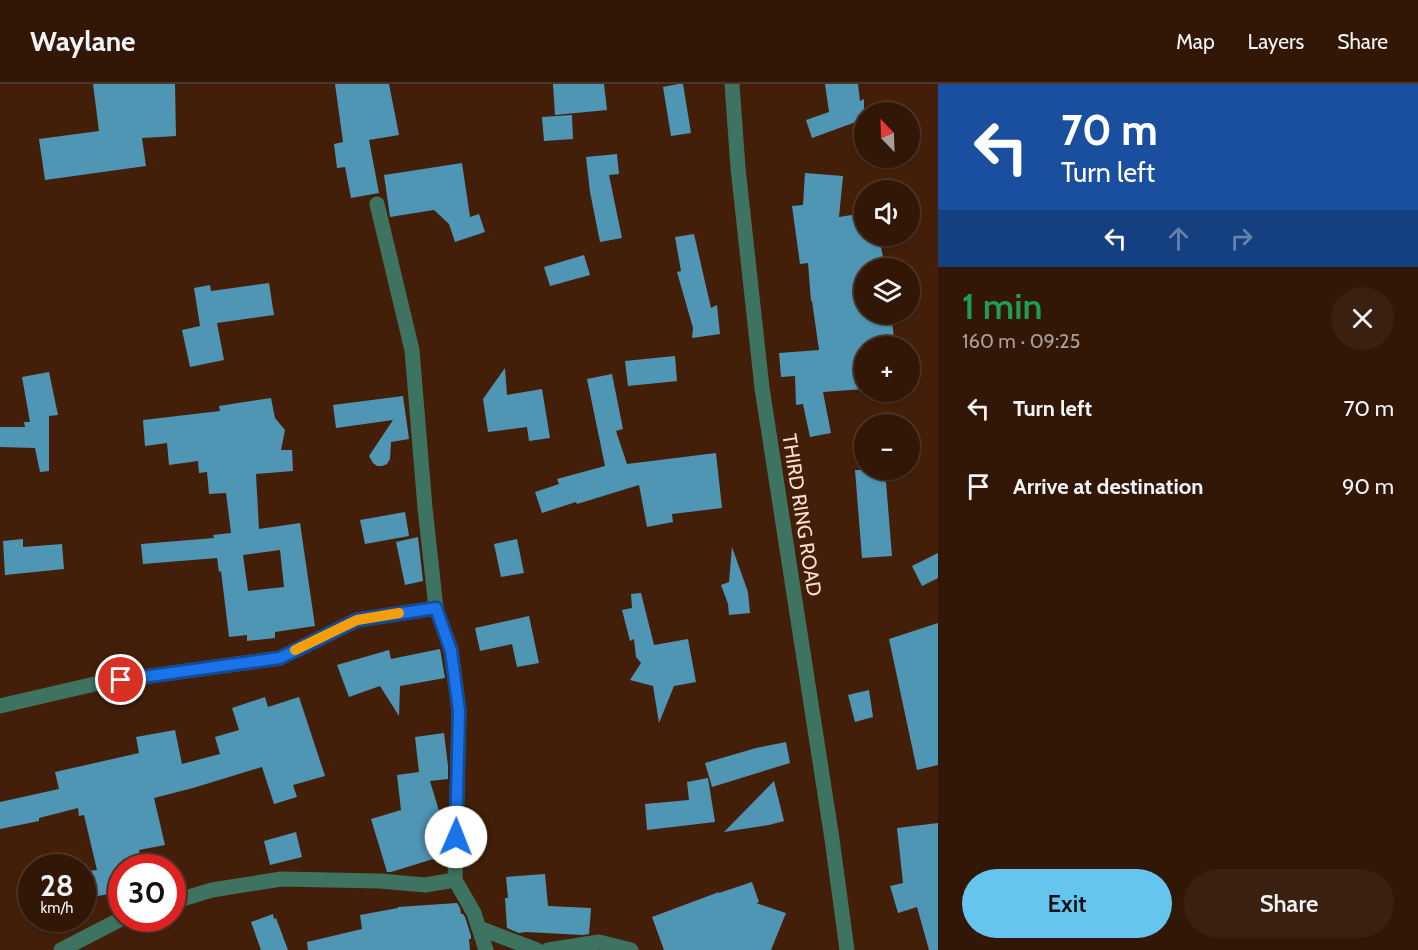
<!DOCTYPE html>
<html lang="en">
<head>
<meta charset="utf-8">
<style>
	body { margin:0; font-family:Cabin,sans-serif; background:#3a2011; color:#f1f3f6; height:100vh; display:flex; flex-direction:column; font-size:22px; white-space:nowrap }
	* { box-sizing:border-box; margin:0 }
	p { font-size:20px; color:#a89f9b }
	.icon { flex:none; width:33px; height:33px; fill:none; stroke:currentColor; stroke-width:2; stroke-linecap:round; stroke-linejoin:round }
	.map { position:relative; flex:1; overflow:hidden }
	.sheet { display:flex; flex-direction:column; background:#321707; width:480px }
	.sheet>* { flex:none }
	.guide { background:#1a4fa0; color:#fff; overflow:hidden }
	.needle { width:39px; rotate:337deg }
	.fabs { position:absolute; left:854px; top:18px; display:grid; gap:12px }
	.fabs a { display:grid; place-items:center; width:66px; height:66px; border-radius:50%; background:#321707; box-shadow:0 2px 4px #0004,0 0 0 2px #4d3628; font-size:30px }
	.speed { position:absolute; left:18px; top:770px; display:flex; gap:12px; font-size:30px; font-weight:700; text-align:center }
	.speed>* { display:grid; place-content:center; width:78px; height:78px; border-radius:50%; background:#321707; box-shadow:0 2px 4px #0004,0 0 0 2px #4d3628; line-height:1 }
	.speed small { font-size:15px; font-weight:400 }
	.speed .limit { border:9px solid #d22; background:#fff; color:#111 }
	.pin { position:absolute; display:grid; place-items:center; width:51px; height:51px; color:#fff; margin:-26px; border:3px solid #fff; border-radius:50%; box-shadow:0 2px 6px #0007 }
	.me { position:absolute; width:66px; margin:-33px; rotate:1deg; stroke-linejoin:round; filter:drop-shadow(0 0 4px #0008) }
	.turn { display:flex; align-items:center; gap:21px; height:126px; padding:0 24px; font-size:27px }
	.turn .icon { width:78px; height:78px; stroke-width:2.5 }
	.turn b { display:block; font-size:42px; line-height:51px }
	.lanes { display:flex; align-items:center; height:57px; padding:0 24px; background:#0003; justify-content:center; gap:30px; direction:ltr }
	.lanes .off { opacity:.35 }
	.round { display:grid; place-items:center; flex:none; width:63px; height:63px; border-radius:32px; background:#3a2011 }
	.head { display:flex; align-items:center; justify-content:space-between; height:102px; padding:0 24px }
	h1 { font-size:36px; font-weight:600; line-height:45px; color:#1e9e55 }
	.button { display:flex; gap:12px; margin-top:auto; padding:12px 24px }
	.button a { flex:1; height:69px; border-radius:36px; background:#65c5ee; color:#111; font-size:24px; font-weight:600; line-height:69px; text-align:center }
	.button a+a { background:#3a2011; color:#f1f3f6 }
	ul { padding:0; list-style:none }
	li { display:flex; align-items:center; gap:18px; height:78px; padding:0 24px }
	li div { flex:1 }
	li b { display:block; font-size:22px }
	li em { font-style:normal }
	header { display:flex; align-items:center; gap:36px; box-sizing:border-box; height:84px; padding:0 30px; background:#321707; border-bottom:2px solid #4d3628 }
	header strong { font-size:28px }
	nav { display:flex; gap:33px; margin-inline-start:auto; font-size:21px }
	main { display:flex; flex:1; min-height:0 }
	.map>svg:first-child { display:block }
</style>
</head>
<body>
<header>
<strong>Waylane</strong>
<nav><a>Map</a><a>Layers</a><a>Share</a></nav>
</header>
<main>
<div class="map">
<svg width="938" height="866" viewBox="0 0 938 866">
	<rect width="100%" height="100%" fill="#431f09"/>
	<g fill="#4f96b5" fill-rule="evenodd">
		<path d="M 93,0 L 175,0 L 176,52 L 142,54 L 146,82 L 45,96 L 39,55 L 99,47 Z"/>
		<path d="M 335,0 L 389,0 L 399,51 L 369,56 L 379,109 L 351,114 L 345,83 L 337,84 L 334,60 L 343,58 Z"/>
		<path d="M 553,0 L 604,0 L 607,26 L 555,31 Z"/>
		<path d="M 678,0 L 683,0 L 691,49 L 671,52 L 663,3 Z"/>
		<path d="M 825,0 L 858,0 L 860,17 L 864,15 L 864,35 L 812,54 L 806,36 L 829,28 Z"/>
		<path d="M 572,31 L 573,55 L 544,57 L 542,33 Z"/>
		<path d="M 617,70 L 619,90 L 609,91 L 622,154 L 600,158 L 590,108 L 586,73 Z"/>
		<path d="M 462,79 L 470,133 L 479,130 L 485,148 L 455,158 L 449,140 L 434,126 L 390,133 L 384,91 Z"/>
		<path d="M 805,89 L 843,92 L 839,133 L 864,129 L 864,152 L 879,152 L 885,184 L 864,184 L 864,230 L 891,230 L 895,262 L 864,262 L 864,305 L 823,308 L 831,349 L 810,353 L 803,320 L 796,321 L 795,292 L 781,293 L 779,269 L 819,266 L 812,217 L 811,217 L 808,179 L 800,180 L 792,122 L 803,121 Z"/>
		<path d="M 694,150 L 711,224 L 717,221 L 720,250 L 692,254 L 693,244 L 677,188 L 681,187 L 675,153 Z"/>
		<path d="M 584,171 L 590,191 L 550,202 L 544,183 Z"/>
		<path d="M 269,199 L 274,231 L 217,239 L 224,276 L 190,283 L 182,246 L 200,242 L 194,204 L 210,201 L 211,207 Z"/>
		<path d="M 675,272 L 677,297 L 628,302 L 625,277 Z"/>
		<path d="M 505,284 L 507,311 L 542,305 L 550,354 L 529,357 L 527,343 L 488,348 L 483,315 Z"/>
		<path d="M 49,288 L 58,331 L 49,332 L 49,387 L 40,388 L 35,364 L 0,363 L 0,343 L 25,343 L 24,338 L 30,338 L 22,293 Z"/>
		<path d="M 612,290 L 623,345 L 616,347 L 627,380 L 716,369 L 722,424 L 672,430 L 673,438 L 647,443 L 639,401 L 577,420 L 576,418 L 542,429 L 535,408 L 559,400 L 557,395 L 605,382 L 587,295 Z"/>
		<path d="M 403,312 L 409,355 L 391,358 L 390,375 L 387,380 L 382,382 L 377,382 L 373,379 L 369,372 L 393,336 L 336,344 L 333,321 Z"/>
		<path d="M 271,314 L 275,334 L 285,346 L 281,366 L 292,366 L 293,387 L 256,390 L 259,445 L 300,439 L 315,542 L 275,548 L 275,554 L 247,557 L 247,551 L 229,553 L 221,487 L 219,488 L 217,474 L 143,480 L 141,460 L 214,454 L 213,451 L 231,449 L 226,409 L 209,410 L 207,388 L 199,389 L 198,377 L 169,381 L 167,359 L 145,362 L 143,336 L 220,327 L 219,322 ZM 280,466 L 284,503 L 248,507 L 243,471 Z"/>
		<path d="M 855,386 L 885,386 L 892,472 L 862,474 Z"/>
		<path d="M 405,428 L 409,452 L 365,460 L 360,436 Z"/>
		<path d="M 418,453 L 423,497 L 405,501 L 396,458 Z"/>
		<path d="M 23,455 L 23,463 L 62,460 L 64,485 L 5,491 L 3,457 Z"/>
		<path d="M 517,455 L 524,489 L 501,493 L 494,460 Z"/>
		<path d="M 732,463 L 748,508 L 750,529 L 729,531 L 728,520 L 721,501 L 729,498 Z"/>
		<path d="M 938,469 L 938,494 L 922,502 L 912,482 Z"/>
		<path d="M 641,509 L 654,561 L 688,555 L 696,598 L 674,602 L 659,639 L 653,602 L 630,596 L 641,579 L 636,573 L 634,555 L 630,557 L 622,526 L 632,524 L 631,510 Z"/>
		<path d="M 529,532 L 539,579 L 517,583 L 512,560 L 480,567 L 475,544 Z"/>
		<path d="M 938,539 L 938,681 L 917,686 L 889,555 Z"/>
		<path d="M 440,565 L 445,594 L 400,602 L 399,632 L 380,602 L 349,613 L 337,581 L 389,566 L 391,575 Z"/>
		<path d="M 869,606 L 873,633 L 855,638 L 848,611 Z"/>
		<path d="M 265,613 L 268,623 L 299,613 L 325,692 L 293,701 L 297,713 L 274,720 L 262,683 L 193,704 L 154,714 L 165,761 L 139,766 L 142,783 L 122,783 L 122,808 L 91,813 L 86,787 L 97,786 L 84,731 L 79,732 L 78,724 L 39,734 L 39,737 L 0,745 L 0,718 L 59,705 L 55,688 L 139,669 L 136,653 L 175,646 L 182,680 L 220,670 L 215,653 L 239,646 L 232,624 Z"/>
		<path d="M 444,649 L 448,682 L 448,695 L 430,697 L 446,750 L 446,771 L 391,788 L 387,788 L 371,735 L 401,726 L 397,691 L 419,688 L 415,653 Z"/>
		<path d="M 786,658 L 790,679 L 712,703 L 705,679 L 756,664 Z"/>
		<path d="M 708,694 L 715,738 L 647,746 L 645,720 L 689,716 L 687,698 Z"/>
		<path d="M 774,697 L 784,737 L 769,741 L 724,748 Z"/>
		<path d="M 938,739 L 938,866 L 929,866 L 917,823 L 898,829 L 890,802 L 903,799 L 897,744 Z"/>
		<path d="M 296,748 L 302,773 L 270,781 L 264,757 Z"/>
		<path d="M 545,790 L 548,822 L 591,824 L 589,850 L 583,851 L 526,848 L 519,849 L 507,844 L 505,814 L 508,814 L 506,793 Z"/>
		<path d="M 752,798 L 759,818 L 756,819 L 786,829 L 771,866 L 664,866 L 652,833 L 719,808 L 719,809 Z"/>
		<path d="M 457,819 L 460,824 L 461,830 L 463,830 L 465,833 L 471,852 L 471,855 L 469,855 L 470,866 L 308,866 L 307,858 L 362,845 L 360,831 L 398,824 L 398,823 Z"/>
		<path d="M 273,830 L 274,835 L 276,834 L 288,866 L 261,866 L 251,838 Z"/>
	</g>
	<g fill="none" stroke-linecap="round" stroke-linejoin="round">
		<g stroke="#3d7360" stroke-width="15">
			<path d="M 732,0 L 738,84 L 762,304 L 832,755 L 847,866"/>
			<path d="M 377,120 L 412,266 L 425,424 L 436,524 L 451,566 L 459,627 L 455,796 L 474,829 L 486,866"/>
			<path d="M 0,622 L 99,599 L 280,574 L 357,536 L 436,524"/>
			<path d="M 172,818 L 212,806 L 281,795 L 380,797 L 425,801 L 455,796"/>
			<path d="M 479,844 L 537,866"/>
			<path d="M 61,866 L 123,834"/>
			<path d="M 548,866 L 599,858 L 631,866"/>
		</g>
	</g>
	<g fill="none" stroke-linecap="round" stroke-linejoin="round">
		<defs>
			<path id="route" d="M 121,596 L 280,574 L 357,536 L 436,524 L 451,567 L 459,627 L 456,753"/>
		</defs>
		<use href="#route" stroke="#114b97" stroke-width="15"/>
		<use href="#route" stroke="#1a73e8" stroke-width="10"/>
		<path stroke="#f59e0b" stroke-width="10" d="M 295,566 L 357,536 L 399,529"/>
	</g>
	<g text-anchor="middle" stroke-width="6" stroke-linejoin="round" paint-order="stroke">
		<g font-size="20" fill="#f7ded1" stroke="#431f09">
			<text transform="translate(802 431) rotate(81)" y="7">THIRD RING ROAD</text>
		</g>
	</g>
</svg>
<div class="fabs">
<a><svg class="needle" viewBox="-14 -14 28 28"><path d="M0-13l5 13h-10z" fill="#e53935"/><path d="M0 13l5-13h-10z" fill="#a89f9b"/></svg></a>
<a><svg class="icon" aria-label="sound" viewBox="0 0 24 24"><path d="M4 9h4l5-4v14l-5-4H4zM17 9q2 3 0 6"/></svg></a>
<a><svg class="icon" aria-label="layers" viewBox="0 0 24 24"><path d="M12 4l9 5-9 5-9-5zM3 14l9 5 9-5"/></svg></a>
<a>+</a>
<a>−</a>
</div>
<div class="speed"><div>28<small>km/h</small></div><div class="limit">30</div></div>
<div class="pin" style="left:121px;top:596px;background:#d93025"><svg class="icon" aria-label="arrive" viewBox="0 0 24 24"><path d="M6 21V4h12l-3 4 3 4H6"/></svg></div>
<svg class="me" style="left:456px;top:753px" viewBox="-20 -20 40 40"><circle r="19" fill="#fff"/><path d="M0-13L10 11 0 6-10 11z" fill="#1a73e8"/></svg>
</div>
<section class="sheet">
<div class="guide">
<div class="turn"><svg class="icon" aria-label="left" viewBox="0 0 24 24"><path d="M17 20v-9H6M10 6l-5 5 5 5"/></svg><div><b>70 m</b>Turn left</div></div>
<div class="lanes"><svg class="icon" aria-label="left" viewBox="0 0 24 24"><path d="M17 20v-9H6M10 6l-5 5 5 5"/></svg><svg class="icon off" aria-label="ahead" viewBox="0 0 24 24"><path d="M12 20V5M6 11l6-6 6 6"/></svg><svg class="icon off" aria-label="right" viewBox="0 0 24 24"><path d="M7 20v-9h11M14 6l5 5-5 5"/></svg></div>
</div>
<div class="head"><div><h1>1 min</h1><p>160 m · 09:25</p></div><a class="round"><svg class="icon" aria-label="close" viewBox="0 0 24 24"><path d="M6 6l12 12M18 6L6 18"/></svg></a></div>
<ul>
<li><svg class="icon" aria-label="left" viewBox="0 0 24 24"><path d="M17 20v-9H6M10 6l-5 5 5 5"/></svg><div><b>Turn left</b></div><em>70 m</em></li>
<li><svg class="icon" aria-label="arrive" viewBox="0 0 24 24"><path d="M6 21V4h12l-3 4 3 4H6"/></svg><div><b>Arrive at destination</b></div><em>90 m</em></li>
</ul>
<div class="button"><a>Exit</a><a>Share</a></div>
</section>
</main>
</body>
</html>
